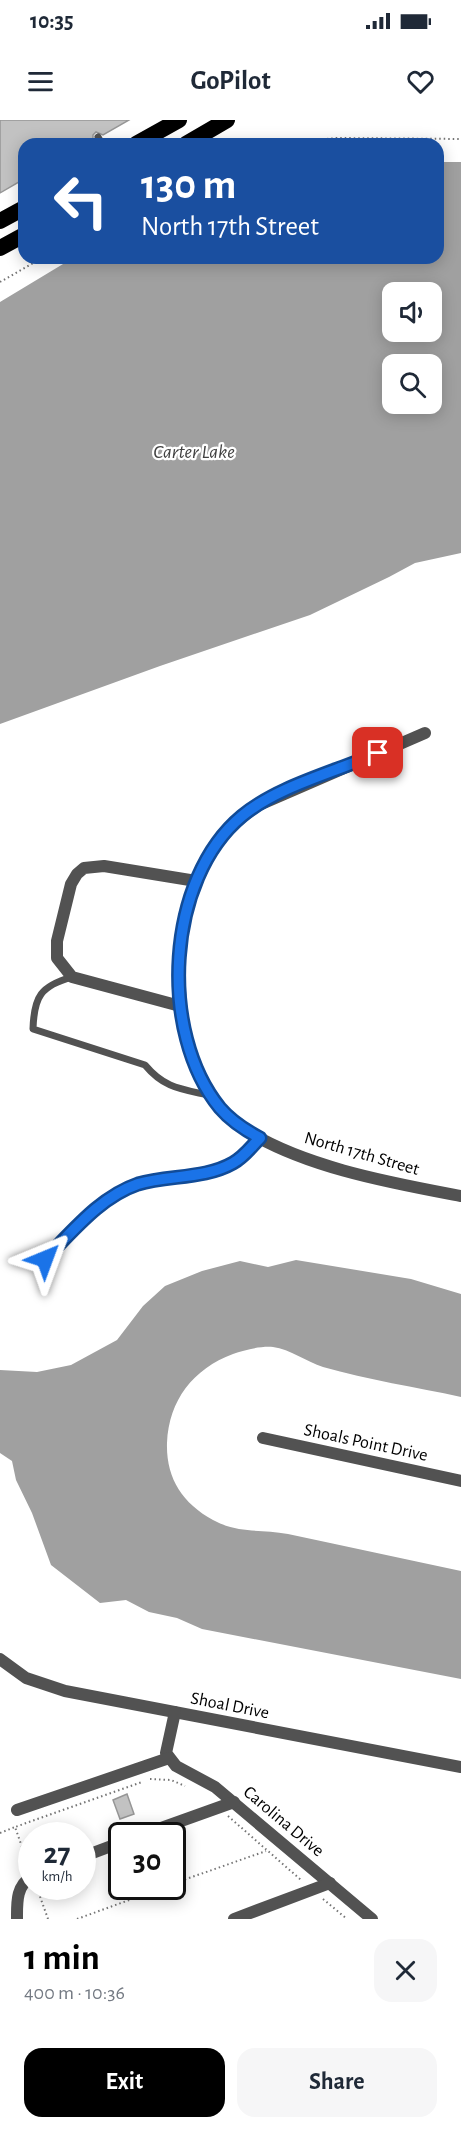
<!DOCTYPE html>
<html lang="en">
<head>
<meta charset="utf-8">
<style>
	body { margin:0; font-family:"Alegreya Sans",sans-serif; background:#f6f6f7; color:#1f2937; height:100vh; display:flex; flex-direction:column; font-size:22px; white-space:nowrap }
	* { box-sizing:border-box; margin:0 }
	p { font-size:20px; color:#747a83 }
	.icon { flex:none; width:33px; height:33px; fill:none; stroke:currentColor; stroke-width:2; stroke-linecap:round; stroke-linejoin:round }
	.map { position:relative; height:1799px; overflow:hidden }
	.panel { display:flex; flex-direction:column; background:#fff; flex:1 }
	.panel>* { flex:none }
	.top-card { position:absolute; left:18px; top:18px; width:426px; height:126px; border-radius:18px; box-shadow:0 3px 15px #0003; background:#1a4fa0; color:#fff; overflow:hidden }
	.buttons { position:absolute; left:382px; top:162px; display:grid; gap:12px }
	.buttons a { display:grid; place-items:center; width:60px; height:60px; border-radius:12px; background:#fff; box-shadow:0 3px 15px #0003; font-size:30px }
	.speed { position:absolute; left:18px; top:1702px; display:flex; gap:12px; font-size:30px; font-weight:700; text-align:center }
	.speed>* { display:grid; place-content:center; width:78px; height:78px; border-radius:50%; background:#fff; box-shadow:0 3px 15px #0003; line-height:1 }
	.speed small { font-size:15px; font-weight:400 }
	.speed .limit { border:3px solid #111; border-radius:9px; background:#fff; color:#111 }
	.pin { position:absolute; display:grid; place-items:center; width:51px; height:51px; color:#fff; margin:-26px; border-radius:12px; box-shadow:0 3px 9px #0006 }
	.me { position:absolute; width:66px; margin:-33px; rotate:44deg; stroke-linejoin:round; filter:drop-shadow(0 0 4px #0008) }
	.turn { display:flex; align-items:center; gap:21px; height:126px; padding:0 24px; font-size:27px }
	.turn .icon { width:78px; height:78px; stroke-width:2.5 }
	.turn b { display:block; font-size:42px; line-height:51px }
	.round { display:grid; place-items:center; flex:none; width:63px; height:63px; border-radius:18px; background:#f6f6f7 }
	.headline { display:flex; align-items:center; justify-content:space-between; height:102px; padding:0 24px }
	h1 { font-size:36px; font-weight:600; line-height:45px; color:#000 }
	.action { display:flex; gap:12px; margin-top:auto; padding:12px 24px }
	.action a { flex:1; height:69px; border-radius:18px; background:#000; color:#fff; font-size:24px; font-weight:600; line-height:69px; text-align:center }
	.action a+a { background:#f6f6f7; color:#1f2937 }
	.status { display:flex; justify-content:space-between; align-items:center; height:42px; padding:0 30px; background:#fff; direction:ltr }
	.status svg { height:16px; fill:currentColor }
	header { display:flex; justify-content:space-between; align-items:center; height:78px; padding:0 24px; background:#fff; font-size:27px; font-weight:600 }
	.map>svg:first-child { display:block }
</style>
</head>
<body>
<div class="status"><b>10:35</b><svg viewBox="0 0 49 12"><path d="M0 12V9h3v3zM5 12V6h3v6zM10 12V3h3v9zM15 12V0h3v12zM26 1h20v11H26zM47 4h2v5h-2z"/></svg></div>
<header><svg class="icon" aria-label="menu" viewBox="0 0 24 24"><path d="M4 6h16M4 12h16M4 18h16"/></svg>GoPilot<svg class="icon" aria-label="heart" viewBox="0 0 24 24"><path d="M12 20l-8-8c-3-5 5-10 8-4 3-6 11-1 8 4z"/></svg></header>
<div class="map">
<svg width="461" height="1799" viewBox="0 0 461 1799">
	<rect width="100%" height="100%" fill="#fff"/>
	<g fill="#a0a0a0" fill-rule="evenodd">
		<path d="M 438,42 L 461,42 L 461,433 L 415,443 L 389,457 L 310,495 L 160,546 L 0,604 L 0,182 L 73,138 L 438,138 ZM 393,172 L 432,172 L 432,212 L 393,212 ZM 393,244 L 432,244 L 432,284 L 393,284 Z"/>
		<path d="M 296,1140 L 411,1159 L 461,1174 L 461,1277 C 416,1267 368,1260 323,1247 C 307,1242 290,1229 273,1227 C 260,1226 244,1230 233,1234 C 193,1249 169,1280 167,1323 C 166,1358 182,1383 213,1400 C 239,1414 261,1409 288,1414 C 346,1426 403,1439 461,1451 L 461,1559 L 202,1509 L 177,1498 L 149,1492 L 126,1480 L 100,1483 L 51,1445 L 32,1393 L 16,1360 L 12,1341 L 0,1333 L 0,1250 L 37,1252 L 71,1245 L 117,1220 L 143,1186 L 165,1166 L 202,1151 L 240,1141 L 268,1147 Z"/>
	</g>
	<g fill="#c2c2c2" stroke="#969696" stroke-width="1.5">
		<path d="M 0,0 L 129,0 L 103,15 L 96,12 L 93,15 L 93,20 L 86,24 L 24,24 L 24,59 L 0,73 Z"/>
		<path d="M 127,1674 L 134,1694 L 120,1699 L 113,1680 Z"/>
	</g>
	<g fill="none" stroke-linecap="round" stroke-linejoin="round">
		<g stroke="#747474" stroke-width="2" stroke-dasharray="1.5 3" stroke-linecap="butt">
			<path d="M 273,24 L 337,18 L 461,19"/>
			<path d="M 0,162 L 42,138"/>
			<path d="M 150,1659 L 171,1660 L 185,1666"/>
			<path d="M 228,1696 L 301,1760"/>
			<path d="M 0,1713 L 15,1707"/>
			<path d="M 28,1744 L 15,1707 L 142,1662"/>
			<path d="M 172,1764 L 266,1731"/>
			<path d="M 37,1768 L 48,1799"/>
			<path d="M 323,1779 L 347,1799"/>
			<path d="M 77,1799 L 165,1767"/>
		</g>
		<g stroke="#525252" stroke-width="7">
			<path d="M 98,17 L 102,24"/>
			<path d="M 72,857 C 41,866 34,876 33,909 L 145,945 C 165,969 182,969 212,976"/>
		</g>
		<g stroke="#525252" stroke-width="12">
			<path d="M 425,613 L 259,685 C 236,700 217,719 204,743 C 166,814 168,959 241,1007 C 301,1047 392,1063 461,1076"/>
			<path d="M 180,886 L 72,857 L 57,838 L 57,821 L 71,764 L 77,754 L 84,748 L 104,746 L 196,761"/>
			<path d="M 46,1139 C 73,1111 100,1077 138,1064 C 169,1054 205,1059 233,1043 C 244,1037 251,1027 260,1018"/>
			<path d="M 263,1318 L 461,1361"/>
			<path d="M 0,1539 L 26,1558 L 65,1571 L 461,1647"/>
			<path d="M 175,1592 L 166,1633 L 176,1646 L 215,1667 L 372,1799"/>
			<path d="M 17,1690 L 169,1638"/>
			<path d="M 139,1716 L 234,1682"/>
			<path d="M 82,1737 L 122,1722"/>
			<path d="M 17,1799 C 17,1782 16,1766 32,1756"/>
			<path d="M 234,1799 L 330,1763"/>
		</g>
		<g stroke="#000" stroke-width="16">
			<path d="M 136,24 L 179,0"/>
			<path d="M 186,24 L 227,0"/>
			<path d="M 0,101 L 24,88"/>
			<path d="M 0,128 L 24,115"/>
		</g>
	</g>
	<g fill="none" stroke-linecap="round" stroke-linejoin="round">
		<defs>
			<path id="route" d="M 45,1139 C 73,1111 100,1077 138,1064 C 169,1055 205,1059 233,1043 C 244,1037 251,1027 260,1018 C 245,1010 231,1001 220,988 C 158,912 166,759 242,696 C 278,666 335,652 378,633"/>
		</defs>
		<use href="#route" stroke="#114b97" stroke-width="15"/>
		<use href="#route" stroke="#1a73e8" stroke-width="10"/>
	</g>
	<g text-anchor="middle" stroke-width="4.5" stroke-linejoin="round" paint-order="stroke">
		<g font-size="18" fill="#000" stroke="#fff">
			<text transform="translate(362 1033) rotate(16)" y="6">North 17th Street</text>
			<text transform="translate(366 1322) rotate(12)" y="6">Shoals Point Drive</text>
			<text transform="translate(230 1585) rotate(11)" y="6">Shoal Drive</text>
			<text transform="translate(284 1701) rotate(40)" y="6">Carolina Drive</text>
		</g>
		<g font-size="20" font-style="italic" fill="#414141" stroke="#fff">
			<text x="194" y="338">Carter Lake</text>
		</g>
	</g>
</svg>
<div class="buttons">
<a><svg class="icon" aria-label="sound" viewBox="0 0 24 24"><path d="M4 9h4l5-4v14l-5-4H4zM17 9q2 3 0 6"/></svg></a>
<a><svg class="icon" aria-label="search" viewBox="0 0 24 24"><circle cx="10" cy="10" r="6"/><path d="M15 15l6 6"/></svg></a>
</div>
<div class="speed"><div>27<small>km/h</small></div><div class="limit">30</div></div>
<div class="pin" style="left:378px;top:633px;background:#d93025"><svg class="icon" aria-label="arrive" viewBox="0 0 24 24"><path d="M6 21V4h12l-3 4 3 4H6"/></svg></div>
<svg class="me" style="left:45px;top:1139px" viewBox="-20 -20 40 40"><path d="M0-17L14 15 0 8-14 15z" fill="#1a73e8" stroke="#fff" stroke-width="4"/></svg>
<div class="top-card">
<div class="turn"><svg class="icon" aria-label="left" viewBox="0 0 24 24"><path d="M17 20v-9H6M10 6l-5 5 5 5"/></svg><div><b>130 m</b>North 17th Street</div></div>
</div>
</div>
<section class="panel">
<div class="headline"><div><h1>1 min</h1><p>400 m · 10:36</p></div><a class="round"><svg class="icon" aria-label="close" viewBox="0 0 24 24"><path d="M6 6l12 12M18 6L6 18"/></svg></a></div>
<div class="action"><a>Exit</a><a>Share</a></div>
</section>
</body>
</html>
